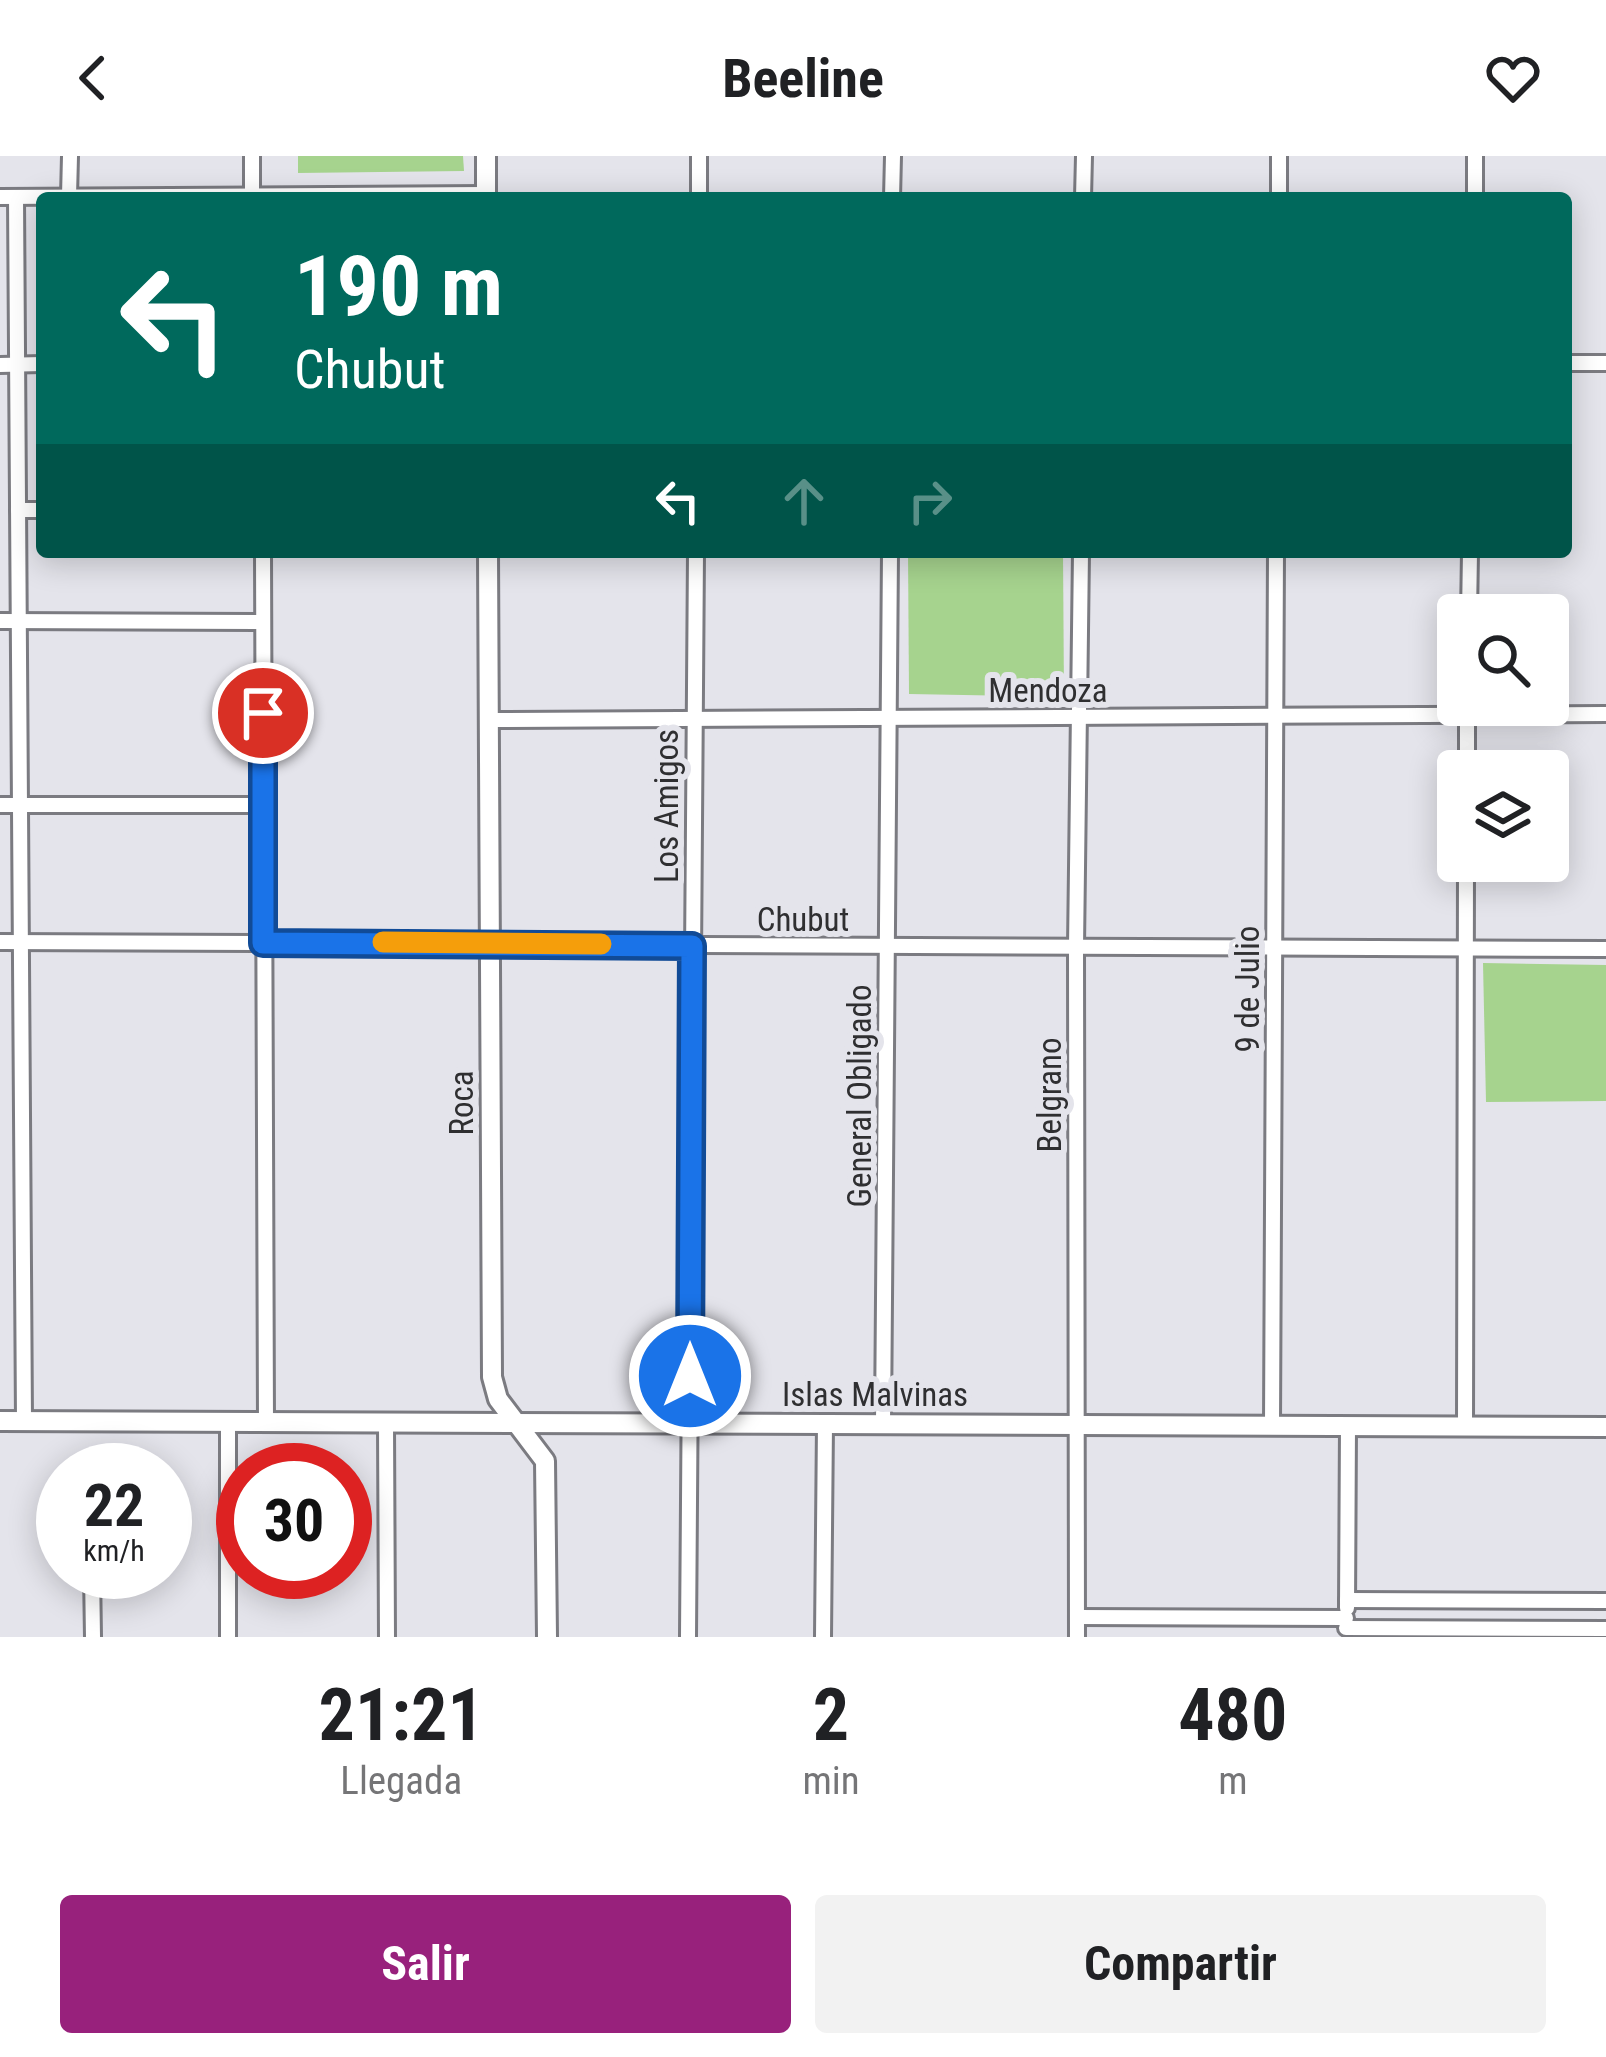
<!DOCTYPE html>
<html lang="es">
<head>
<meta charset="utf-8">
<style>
	body { margin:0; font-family:"Roboto Condensed",sans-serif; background:#f2f2f2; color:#202124; height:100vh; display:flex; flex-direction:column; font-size:45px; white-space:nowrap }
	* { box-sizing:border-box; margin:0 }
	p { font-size:39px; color:#757577 }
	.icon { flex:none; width:66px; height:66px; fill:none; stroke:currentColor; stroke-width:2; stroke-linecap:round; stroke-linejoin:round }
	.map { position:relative; height:1481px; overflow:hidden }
	.side { display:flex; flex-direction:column; background:#fff; flex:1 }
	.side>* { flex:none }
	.banner { position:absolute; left:36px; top:36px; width:1536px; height:366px; border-radius:12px; box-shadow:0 6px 30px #0003; background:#00695c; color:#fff; overflow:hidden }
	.buttons { position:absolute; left:1437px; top:438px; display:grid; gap:24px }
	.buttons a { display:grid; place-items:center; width:132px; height:132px; border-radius:12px; background:#fff; box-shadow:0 6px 30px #0003; font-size:60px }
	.speed { position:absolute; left:36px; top:1287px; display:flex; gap:24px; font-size:60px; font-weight:700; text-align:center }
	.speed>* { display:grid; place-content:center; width:156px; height:156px; border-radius:50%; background:#fff; box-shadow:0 6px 30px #0003; line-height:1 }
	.speed small { font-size:30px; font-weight:400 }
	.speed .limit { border:18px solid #d22; background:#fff; color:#111 }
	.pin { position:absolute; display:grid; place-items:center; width:102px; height:102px; color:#fff; margin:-51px; border:6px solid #fff; border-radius:50%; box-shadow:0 3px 12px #0007 }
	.me { position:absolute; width:132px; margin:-66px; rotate:0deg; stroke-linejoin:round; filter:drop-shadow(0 0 9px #0008) }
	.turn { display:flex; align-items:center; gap:42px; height:252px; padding:0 60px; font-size:54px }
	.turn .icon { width:156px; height:156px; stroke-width:2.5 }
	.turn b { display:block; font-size:84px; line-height:102px }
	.lanes { display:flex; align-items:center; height:114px; padding:0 60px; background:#0003; justify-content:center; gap:60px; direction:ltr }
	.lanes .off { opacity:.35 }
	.eta { display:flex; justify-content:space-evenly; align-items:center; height:204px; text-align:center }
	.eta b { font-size:72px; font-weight:700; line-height:84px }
	.cta { display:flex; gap:24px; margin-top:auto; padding:24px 60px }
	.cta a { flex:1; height:138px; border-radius:12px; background:#98217c; color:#fff; font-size:48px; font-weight:700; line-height:138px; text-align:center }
	.cta a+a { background:#f2f2f2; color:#202124 }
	header { display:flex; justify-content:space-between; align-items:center; height:156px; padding:0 60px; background:#fff; font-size:54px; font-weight:700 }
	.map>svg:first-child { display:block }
</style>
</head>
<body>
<header><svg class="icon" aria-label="back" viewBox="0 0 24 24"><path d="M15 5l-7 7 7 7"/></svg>Beeline<svg class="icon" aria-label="heart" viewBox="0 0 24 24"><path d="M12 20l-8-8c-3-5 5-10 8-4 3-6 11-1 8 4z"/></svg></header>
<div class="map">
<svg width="1606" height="1481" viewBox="0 0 1606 1481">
	<rect width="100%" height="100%" fill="#e4e4eb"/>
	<g fill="#a6d38e">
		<path d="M 298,0 L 463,0 L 464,15 L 298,17 Z"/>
		<path d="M 908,396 L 1063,396 L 1064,541 L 909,538 Z"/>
		<path d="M 1483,807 L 1606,809 L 1606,945 L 1486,946 Z"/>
	</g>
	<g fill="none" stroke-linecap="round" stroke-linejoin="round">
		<defs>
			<g id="street">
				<path d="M 252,0 L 252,39"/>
				<path d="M 69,40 L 70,0"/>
				<path d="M 0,41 L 486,38"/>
				<path d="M 16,41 L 24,1265"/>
				<path d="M 699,42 L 699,0"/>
				<path d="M 892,42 L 893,0"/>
				<path d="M 1083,42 L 1084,0"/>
				<path d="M 1279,42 L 1279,0"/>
				<path d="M 1475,42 L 1475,0"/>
				<path d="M 1566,207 L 1606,207"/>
				<path d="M 0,209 L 42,208"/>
				<path d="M 18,354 L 42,354"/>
				<path d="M 263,396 L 266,1267"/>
				<path d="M 1469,459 L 1470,396"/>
				<path d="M 0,465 L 263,466"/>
				<path d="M 489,564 L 1606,558"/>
				<path d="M 1467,615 L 1467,549"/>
				<path d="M 0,649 L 263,649"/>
				<path d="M 0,786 L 1606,793"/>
				<path d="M 228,1267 L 228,1481"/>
				<path d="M 883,1267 L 890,396"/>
				<path d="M 386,1268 L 387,1481"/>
				<path d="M 1272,1270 L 1276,396"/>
				<path d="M 1465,1271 L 1466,705"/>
				<path d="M 90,1311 L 90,1314"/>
				<path d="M 92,1416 L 93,1481"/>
				<path d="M 1347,1444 L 1606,1445"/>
				<path d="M 1347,1452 L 1348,1270"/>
				<path d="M 1077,1461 L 1346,1462"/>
				<path d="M 1346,1472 L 1606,1473"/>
				<path d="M 688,1481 L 696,396"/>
				<path d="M 823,1481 L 825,1268"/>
				<path d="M 1077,1481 L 1076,791 L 1081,396"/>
			</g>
			<g id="secondary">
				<path d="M 486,42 L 486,0"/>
				<path d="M 488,396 L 492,1221 L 498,1243 L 545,1305 L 547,1481"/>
				<path d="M 0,1265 L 1606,1271"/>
			</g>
		</defs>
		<use href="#street" stroke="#7b7b81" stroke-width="20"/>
		<use href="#secondary" stroke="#7b7b81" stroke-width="24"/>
		<use href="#street" stroke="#fff" stroke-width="14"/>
		<use href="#secondary" stroke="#fff" stroke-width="18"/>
	</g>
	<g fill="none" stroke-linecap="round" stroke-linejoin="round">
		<defs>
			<path id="route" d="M 263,557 L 263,787 L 692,790 L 690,1220"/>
		</defs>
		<use href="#route" stroke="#114b97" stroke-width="30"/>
		<use href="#route" stroke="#1a73e8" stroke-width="21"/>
		<path stroke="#f59e0b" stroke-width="21" d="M 383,786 L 601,788"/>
	</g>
	<g text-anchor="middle" stroke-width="12" stroke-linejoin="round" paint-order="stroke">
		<g font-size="33" fill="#2f2f31" stroke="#e4e4eb">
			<text x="1048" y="546">Mendoza</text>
			<text transform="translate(666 650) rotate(-90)" y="12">Los Amigos</text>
			<text x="803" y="775">Chubut</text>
			<text transform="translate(1247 833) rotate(-90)" y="12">9 de Julio</text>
			<text transform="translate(1049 939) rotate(-90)" y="12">Belgrano</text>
			<text transform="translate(859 940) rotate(-90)" y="12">General Obligado</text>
			<text transform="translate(461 947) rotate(-90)" y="12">Roca</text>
			<text x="875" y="1250">Islas Malvinas</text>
		</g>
	</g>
</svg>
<div class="buttons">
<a><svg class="icon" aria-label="search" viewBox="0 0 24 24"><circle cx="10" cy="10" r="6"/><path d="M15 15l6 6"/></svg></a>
<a><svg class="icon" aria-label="layers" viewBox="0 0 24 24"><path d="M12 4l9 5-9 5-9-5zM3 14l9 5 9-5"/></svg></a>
</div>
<div class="speed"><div>22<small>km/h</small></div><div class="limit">30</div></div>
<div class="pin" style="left:263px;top:557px;background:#d93025"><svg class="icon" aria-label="arrive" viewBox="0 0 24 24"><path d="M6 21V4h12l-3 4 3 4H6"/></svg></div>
<svg class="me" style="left:690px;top:1220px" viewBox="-20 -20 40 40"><circle r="17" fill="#1a73e8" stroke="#fff" stroke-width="3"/><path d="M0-11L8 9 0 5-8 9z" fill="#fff"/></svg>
<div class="banner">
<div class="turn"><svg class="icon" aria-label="left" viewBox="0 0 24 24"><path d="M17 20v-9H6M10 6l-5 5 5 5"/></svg><div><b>190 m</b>Chubut</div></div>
<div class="lanes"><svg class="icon" aria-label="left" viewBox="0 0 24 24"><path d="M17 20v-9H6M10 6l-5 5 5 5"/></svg><svg class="icon off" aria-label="ahead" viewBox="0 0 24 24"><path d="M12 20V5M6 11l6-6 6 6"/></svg><svg class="icon off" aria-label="right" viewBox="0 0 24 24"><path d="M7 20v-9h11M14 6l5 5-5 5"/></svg></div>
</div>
</div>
<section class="side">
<div class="eta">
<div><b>21:21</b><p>Llegada</p></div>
<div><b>2</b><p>min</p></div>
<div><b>480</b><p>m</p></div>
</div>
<div class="cta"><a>Salir</a><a>Compartir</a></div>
</section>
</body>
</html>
